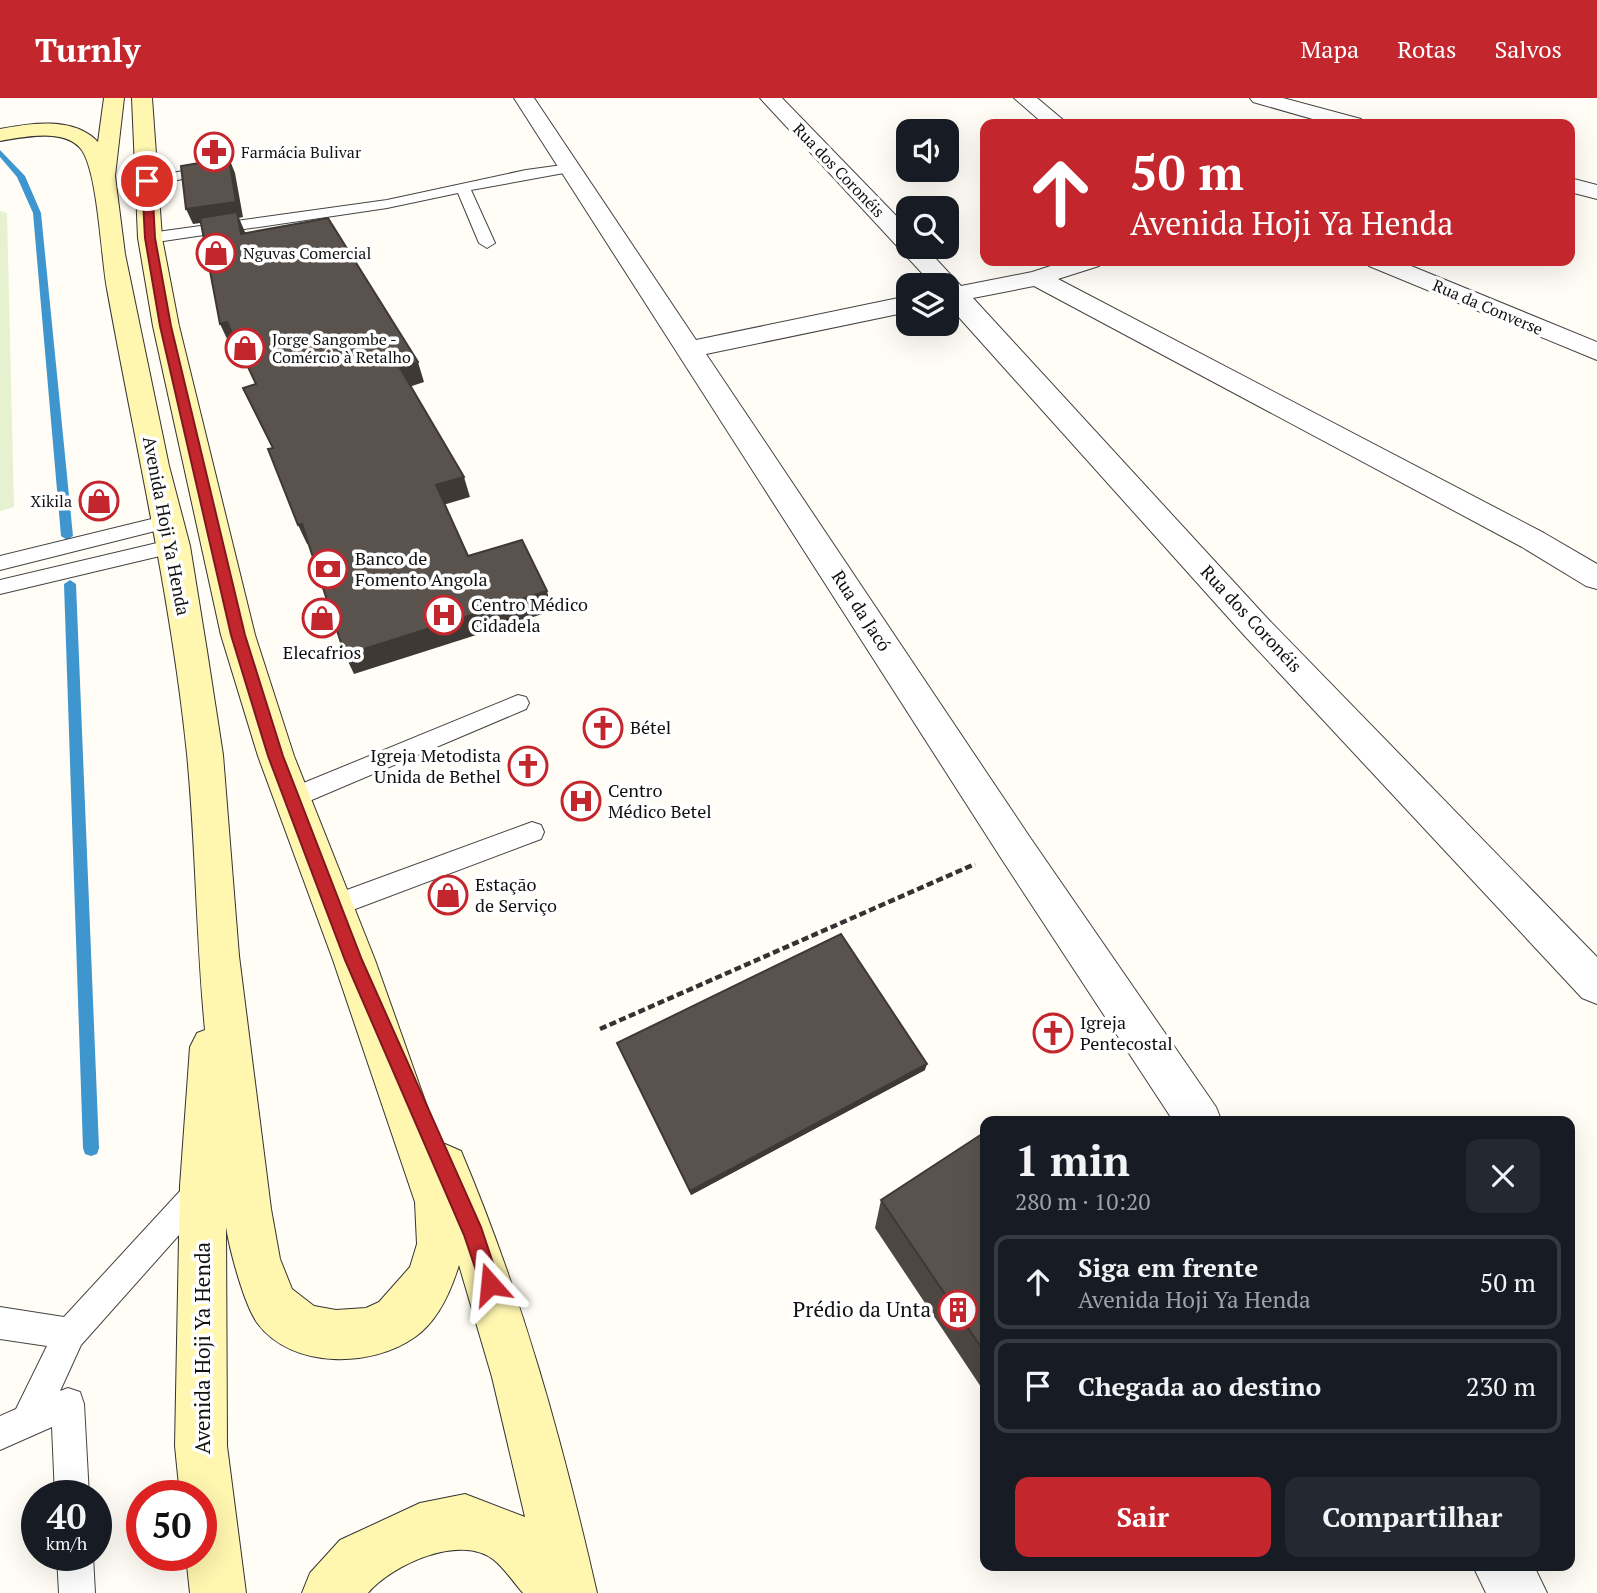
<!DOCTYPE html>
<html lang="pt">
<head>
<meta charset="utf-8">
<style>
	body { margin:0; font-family:"PT Serif",serif; background:#242831; color:#f1f3f6; height:100vh; display:flex; flex-direction:column; font-size:26px; white-space:nowrap }
	* { box-sizing:border-box; margin:0 }
	p { font-size:23px; color:#9ea1a6 }
	.icon { flex:none; width:38px; height:38px; fill:none; stroke:currentColor; stroke-width:2; stroke-linecap:round; stroke-linejoin:round }
	.map { position:relative; flex:1; overflow:hidden }
	.drawer { position:absolute; left:980px; top:1018px; width:595px; height:455px; display:flex; flex-direction:column; background:#171b24; border-radius:14px; box-shadow:0 7px 28px #0002 }
	.drawer>* { flex:none }
	.guide { position:absolute; left:980px; top:21px; width:595px; height:147px; border-radius:14px; box-shadow:0 7px 28px #0002; background:#c4262e; color:#fff; overflow:hidden }
	.controls { position:absolute; left:896px; top:21px; display:grid; gap:14px }
	.controls a { display:grid; place-items:center; width:63px; height:63px; border-radius:14px; background:#171b24; box-shadow:0 7px 28px #0002; font-size:35px }
	.speed { position:absolute; left:21px; top:1382px; display:flex; gap:14px; font-size:35px; font-weight:700; text-align:center }
	.speed>* { display:grid; place-content:center; width:91px; height:91px; border-radius:50%; background:#171b24; box-shadow:0 7px 28px #0002; line-height:1 }
	.speed small { font-size:18px; font-weight:400 }
	.speed .limit { border:10px solid #d22; background:#fff; color:#111 }
	.pin { position:absolute; display:grid; place-items:center; width:60px; height:60px; color:#fff; margin:-30px; border:4px solid #fff; border-radius:50%; box-shadow:0 2px 7px #0007 }
	.me { position:absolute; width:77px; margin:-38px; rotate:342deg; stroke-linejoin:round; filter:drop-shadow(0 0 5px #0008) }
	.turn { display:flex; align-items:center; gap:24px; height:147px; padding:0 35px; font-size:32px }
	.turn .icon { width:91px; height:91px; stroke-width:2.5 }
	.turn b { display:block; font-size:49px; line-height:60px }
	.round { display:grid; place-items:center; flex:none; width:74px; height:74px; border-radius:14px; background:#242831 }
	.overview { display:flex; align-items:center; justify-content:space-between; height:119px; padding:0 35px }
	h1 { font-size:42px; font-weight:800; line-height:52px }
	.primary-button { display:flex; gap:14px; margin-top:auto; padding:14px 35px }
	.primary-button a { flex:1; height:80px; border-radius:14px; background:#c4262e; color:#fff; font-size:28px; font-weight:800; line-height:80px; text-align:center }
	.primary-button a+a { background:#242831; color:#f1f3f6 }
	ul { padding:0; list-style:none }
	li { display:flex; align-items:center; gap:21px; height:94px; margin:0 14px 10px; padding:0 21px; border:4px solid #363941; border-radius:14px }
	li div { flex:1 }
	li b { display:block; font-size:26px }
	li em { font-style:normal }
	header { display:flex; align-items:center; gap:42px; box-sizing:border-box; height:98px; padding:0 35px; background:#c4262e; color:#fff }
	header strong { font-size:33px }
	nav { display:flex; gap:38px; margin-inline-start:auto; font-size:24px }
	.map>svg:first-child { display:block }
</style>
</head>
<body>
<header>
<strong>Turnly</strong>
<nav><a>Mapa</a><a>Rotas</a><a>Salvos</a></nav>
</header>
<div class="map">
<svg width="1597" height="1495" viewBox="0 0 1597 1495">
	<rect width="100%" height="100%" fill="#fffdf5"/>
	<path fill="#e6f2cf" d="M 0,113 L 7,115 L 14,409 L 0,413 Z"/>
	<g fill="none" stroke-linecap="round" stroke-linejoin="round">
		<g fill="#3f96cf" fill-rule="evenodd">
			<path d="M 0,52 L 25,78 L 41,115 L 73,438 L 67,442 L 61,438 L 33,115 L 17,79 L 0,59 Z"/>
			<path d="M 70,482 L 76,486 L 99,1050 L 97,1056 L 91,1058 L 85,1056 L 83,1050 L 64,486 Z"/>
		</g>
		<defs>
			<g id="lane">
				<path d="M 570,66 L 575,67 L 575,73 L 471,92 L 495,145 L 487,150 L 479,145 L 458,95 L 387,110 L 150,145 L 142,140 L 150,135 L 387,102 L 526,72 Z"/>
				<path d="M 214,68 L 221,72 L 219,75 L 147,87 L 140,83 L 147,79 Z"/>
				<path d="M 168,417 L 175,418 L 178,423 L 175,428 L 0,472 L 0,458 Z"/>
				<path d="M 174,441 L 181,443 L 184,448 L 181,453 L 0,496 L 0,482 Z"/>
				<path d="M 518,597 L 526,599 L 529,605 L 526,611 L 300,707 L 292,710 L 284,707 L 280,700 L 284,693 Z"/>
				<path d="M 532,724 L 541,727 L 544,734 L 541,741 L 334,819 L 325,816 L 321,808 L 325,800 Z"/>
				<path d="M 202,1075 L 212,1080 L 217,1090 L 212,1100 L 81,1247 L 60,1293 L 68,1290 L 80,1294 L 84,1306 L 89,1398 L 55,1398 L 52,1329 L 0,1352 L 0,1318 L 16,1311 L 47,1248 L 0,1241 L 0,1209 L 64,1219 L 192,1080 Z"/>
				<path d="M 57,1458 L 93,1458 L 95,1495 L 59,1495 Z"/>
			</g>
			<g id="street">
				<path d="M 514,0 L 534,0 L 696,242 L 908,198 L 908,214 L 706,256 L 1029,738 L 1216,1009 L 1222,1024 L 1174,1024 L 1001,760 Z"/>
				<path d="M 760,0 L 782,0 L 908,130 L 908,149 L 925,149 L 961,188 L 1032,174 L 1066,163 L 1102,163 L 1099,168 L 1058,181 L 1544,435 L 1597,466 L 1597,491 L 1586,488 L 1522,449 L 1034,188 L 973,200 L 1267,520 L 1597,859 L 1597,906 L 1582,900 L 1243,536 L 947,206 L 947,187 L 933,187 Z"/>
				<path d="M 1014,0 L 1037,0 L 1068,26 L 1044,26 Z"/>
				<path d="M 1250,0 L 1283,0 L 1361,21 L 1364,26 L 1330,26 L 1253,4 Z"/>
				<path d="M 1570,80 L 1597,87 L 1597,101 L 1570,94 Z"/>
				<path d="M 1366,163 L 1399,163 L 1597,244 L 1597,262 L 1369,168 Z"/>
				<path d="M 1473,1468 L 1534,1468 L 1547,1495 L 1486,1495 Z"/>
			</g>
			<path id="secondary" d="M 104,0 L 124,0 L 115,78 L 125,156 L 169,368 L 190,448 L 207,553 L 223,657 L 239,858 L 271,1111 L 280,1161 L 292,1191 L 314,1208 L 336,1212 L 366,1210 L 379,1204 L 410,1169 L 417,1146 L 415,1104 L 333,862 L 258,658 L 221,537 L 153,228 L 138,140 L 132,0 L 152,0 L 162,140 L 179,228 L 255,537 L 294,658 L 375,862 L 441,1048 L 445,1046 L 461,1053 C 522,1197 562,1342 597,1495 L 523,1495 C 514,1485 505,1471 494,1462 C 460,1435 392,1467 368,1495 L 302,1495 L 310,1475 L 340,1442 L 420,1405 L 465,1396 L 525,1419 L 492,1279 L 459,1167 C 451,1193 438,1223 415,1239 C 372,1270 292,1271 258,1226 C 244,1207 230,1153 226,1129 L 227,1348 L 246,1495 L 190,1495 L 186,1458 L 201,1458 L 201,1398 L 180,1398 L 175,1348 L 180,1088 L 190,949 L 197,935 L 205,932 C 196,840 196,748 187,656 C 171,499 135,346 107,191 C 101,160 98,73 81,51 C 64,30 23,39 0,43 L 0,31 C 30,25 74,18 98,44 Z"/>
		</defs>
		<use href="#lane" stroke="#444" stroke-width="2"/>
		<use href="#street" stroke="#444" stroke-width="2"/>
		<use href="#secondary" stroke="#333" stroke-width="2"/>
		<path stroke="#333" stroke-width="4.5" stroke-dasharray="7 3.5" stroke-linecap="butt" d="M 600,931 L 975,766"/>
		<use href="#lane" fill="#fff" fill-rule="evenodd"/>
		<use href="#street" fill="#fff" fill-rule="evenodd"/>
		<use href="#secondary" fill="#fff6b0" fill-rule="evenodd"/>
	</g>
	<g fill="#4d4742">
		<path d="M 617,945 L 925,972 L 691,1097 Z"/>
		<path d="M 985,1034 L 985,1295 L 875,1130 L 881,1102 Z"/>
	</g>
	<g fill="#3f3936">
		<path d="M 229,60 L 235,75 L 243,119 L 239,120 L 245,134 L 249,155 L 241,136 L 238,120 L 193,126 L 186,111 Z"/>
		<path d="M 227,224 L 236,244 L 229,245 L 220,226 Z"/>
		<path d="M 418,264 L 424,284 L 406,290 L 400,270 Z"/>
		<path d="M 464,379 L 470,399 L 443,407 L 436,387 Z"/>
		<path d="M 302,426 L 311,445 L 307,446 L 298,427 Z"/>
		<path d="M 547,493 L 552,513 L 354,576 L 345,557 Z"/>
		<path d="M 927,966 L 925,972 L 691,1097 L 690,1093 Z"/>
	</g>
	<g fill="#5a524d" stroke="#3f3936" stroke-width="2">
		<path d="M 229,60 L 236,104 L 186,111 L 181,68 Z"/>
		<path d="M 237,114 L 241,136 L 328,120 L 418,264 L 400,270 L 464,379 L 436,387 L 468,458 L 522,442 L 547,493 L 345,557 L 302,426 L 298,427 L 268,351 L 273,350 L 243,290 L 256,286 L 227,224 L 220,226 L 200,120 Z"/>
		<path d="M 841,836 L 927,966 L 690,1093 L 617,945 Z"/>
		<path d="M 985,1034 L 985,1255 L 881,1102 Z"/>
	</g>
	<path fill="#c4262e" stroke="#7f191e" stroke-width="2" d="M 147,80 L 152,83 L 155,140 L 171,228 L 245,537 L 283,658 L 362,862 L 481,1129 L 500,1186 L 498,1193 L 490,1196 L 483,1193 L 464,1137 L 345,862 L 268,658 L 231,537 L 160,228 L 145,140 L 142,83 Z"/>
	<defs>
		<symbol id="pharmacy-ring" viewBox="-11 -11 22 22"><circle r="9.5" fill="#fff" stroke="#c4262e" stroke-width="1.5"/><path d="M-2-6h4v4h4v4h-4v4h-4v-4h-4v-4h4Z" fill="#c4262e"/></symbol>
		<symbol id="shop-ring" viewBox="-11 -11 22 22"><circle r="9.5" fill="#fff" stroke="#c4262e" stroke-width="1.5"/><path d="M-5-2.5h2.3a2.7 3.5 0 0 1 5.4 0H5L5.5 6h-11ZM-1.5-2.5h3a1.5 2.3 0 0 0-3 0Z" fill="#c4262e"/></symbol>
		<symbol id="bank-ring" viewBox="-11 -11 22 22"><circle r="9.5" fill="#fff" stroke="#c4262e" stroke-width="1.5"/><path d="M-6-4H6V4H-6ZM0-2.3a2.3 2.3 0 1 0 0 4.6a2.3 2.3 0 1 0 0-4.6Z" fill="#c4262e"/></symbol>
		<symbol id="hospital-ring" viewBox="-11 -11 22 22"><circle r="9.5" fill="#fff" stroke="#c4262e" stroke-width="1.5"/><path d="M-5-5h3v3.5h4V-5h3V5h-3V1.5h-4V5h-3Z" fill="#c4262e"/></symbol>
		<symbol id="church-ring" viewBox="-11 -11 22 22"><circle r="9.5" fill="#fff" stroke="#c4262e" stroke-width="1.5"/><path d="M-1.2-6h2.4v3.5h3.3v2.4h-3.3V6h-2.4V-.1h-3.3v-2.4h3.3Z" fill="#c4262e"/></symbol>
		<symbol id="building-ring" viewBox="-11 -11 22 22"><circle r="9.5" fill="#fff" stroke="#c4262e" stroke-width="1.5"/><path d="M-4-6H4V6H1V3H-1V6H-4ZM-2.5-4.3h1.7v1.8h-1.7ZM.8-4.3h1.7v1.8H.8ZM-2.5-1h1.7V.8h-1.7ZM.8-1h1.7V.8H.8Z" fill="#c4262e"/></symbol>
	</defs>
	<g fill-rule="evenodd">
		<use href="#pharmacy-ring" x="192" y="32" width="44" height="44"/>
		<use href="#shop-ring" x="194" y="133" width="44" height="44"/>
		<use href="#shop-ring" x="223" y="228" width="44" height="44"/>
		<use href="#shop-ring" x="77" y="381" width="44" height="44"/>
		<use href="#bank-ring" x="306" y="449" width="44" height="44"/>
		<use href="#hospital-ring" x="422" y="495" width="44" height="44"/>
		<use href="#shop-ring" x="300" y="498" width="44" height="44"/>
		<use href="#church-ring" x="581" y="608" width="44" height="44"/>
		<use href="#church-ring" x="506" y="646" width="44" height="44"/>
		<use href="#hospital-ring" x="559" y="681" width="44" height="44"/>
		<use href="#shop-ring" x="426" y="775" width="44" height="44"/>
		<use href="#church-ring" x="1031" y="913" width="44" height="44"/>
		<use href="#building-ring" x="936" y="1190" width="44" height="44"/>
	</g>
	<g text-anchor="middle" stroke-width="7" stroke-linejoin="round" paint-order="stroke">
		<g font-size="16" fill="#111" stroke="#fff" text-anchor="start">
			<text x="241" y="60">Farmácia Bulivar</text>
			<text x="243" y="161">Nguvas Comercial</text>
			<text x="272" y="247">Jorge Sangombe -<tspan x="272" dy="18">Comércio à Retalho</tspan></text>
			<text x="72" y="409" text-anchor="end">Xikila</text>
		</g>
		<g font-size="16" fill="#111" stroke="#fff">
			<text transform="translate(839 72) rotate(46)" y="6">Rua dos Coronéis</text>
			<text transform="translate(1488 209) rotate(23)" y="6">Rua da Converse</text>
		</g>
		<g font-size="18" fill="#111" stroke="#fff">
			<text transform="translate(166 428) rotate(79)" y="6">Avenida Hoji Ya Henda</text>
			<text transform="translate(861 513) rotate(57)" y="6">Rua da Jacó</text>
			<text transform="translate(1251 521) rotate(47)" y="6">Rua dos Coronéis</text>
		</g>
		<g font-size="18" fill="#111" stroke="#fff" text-anchor="start">
			<text x="355" y="467">Banco de<tspan x="355" dy="21">Fomento Angola</tspan></text>
			<text x="471" y="513">Centro Médico<tspan x="471" dy="21">Cidadela</tspan></text>
			<text x="322" y="561" text-anchor="middle">Elecafrios</text>
			<text x="630" y="636">Bétel</text>
			<text x="501" y="664" text-anchor="end">Igreja Metodista<tspan x="501" dy="21">Unida de Bethel</tspan></text>
			<text x="608" y="699">Centro<tspan x="608" dy="21">Médico Betel</tspan></text>
			<text x="475" y="793">Estação<tspan x="475" dy="21">de Serviço</tspan></text>
			<text x="1080" y="931">Igreja<tspan x="1080" dy="21">Pentecostal</tspan></text>
		</g>
		<g font-size="21" fill="#111" stroke="#fff" text-anchor="end">
			<text x="931" y="1219">Prédio da Unta</text>
		</g>
		<g font-size="21" fill="#111" stroke="#fff">
			<text transform="translate(203 1250) rotate(-90)" y="7">Avenida Hoji Ya Henda</text>
		</g>
	</g>
</svg>
<div class="controls">
<a><svg class="icon" aria-label="sound" viewBox="0 0 24 24"><path d="M4 9h4l5-4v14l-5-4H4zM17 9q2 3 0 6"/></svg></a>
<a><svg class="icon" aria-label="search" viewBox="0 0 24 24"><circle cx="10" cy="10" r="6"/><path d="M15 15l6 6"/></svg></a>
<a><svg class="icon" aria-label="layers" viewBox="0 0 24 24"><path d="M12 4l9 5-9 5-9-5zM3 14l9 5 9-5"/></svg></a>
</div>
<div class="speed"><div>40<small>km/h</small></div><div class="limit">50</div></div>
<div class="pin" style="left:147px;top:83px;background:#d93025"><svg class="icon" aria-label="arrive" viewBox="0 0 24 24"><path d="M6 21V4h12l-3 4 3 4H6"/></svg></div>
<svg class="me" style="left:490px;top:1186px" viewBox="-20 -20 40 40"><path d="M0-17L14 15 0 8-14 15z" fill="#c4262e" stroke="#fff" stroke-width="4"/></svg>
<div class="guide">
<div class="turn"><svg class="icon" aria-label="ahead" viewBox="0 0 24 24"><path d="M12 20V5M6 11l6-6 6 6"/></svg><div><b>50 m</b>Avenida Hoji Ya Henda</div></div>
</div>
<section class="drawer">
<div class="overview"><div><h1>1 min</h1><p>280 m · 10:20</p></div><a class="round"><svg class="icon" aria-label="close" viewBox="0 0 24 24"><path d="M6 6l12 12M18 6L6 18"/></svg></a></div>
<ul>
<li><svg class="icon" aria-label="ahead" viewBox="0 0 24 24"><path d="M12 20V5M6 11l6-6 6 6"/></svg><div><b>Siga em frente</b><p>Avenida Hoji Ya Henda</p></div><em>50 m</em></li>
<li><svg class="icon" aria-label="arrive" viewBox="0 0 24 24"><path d="M6 21V4h12l-3 4 3 4H6"/></svg><div><b>Chegada ao destino</b></div><em>230 m</em></li>
</ul>
<div class="primary-button"><a>Sair</a><a>Compartilhar</a></div>
</section>
</div>
</body>
</html>
